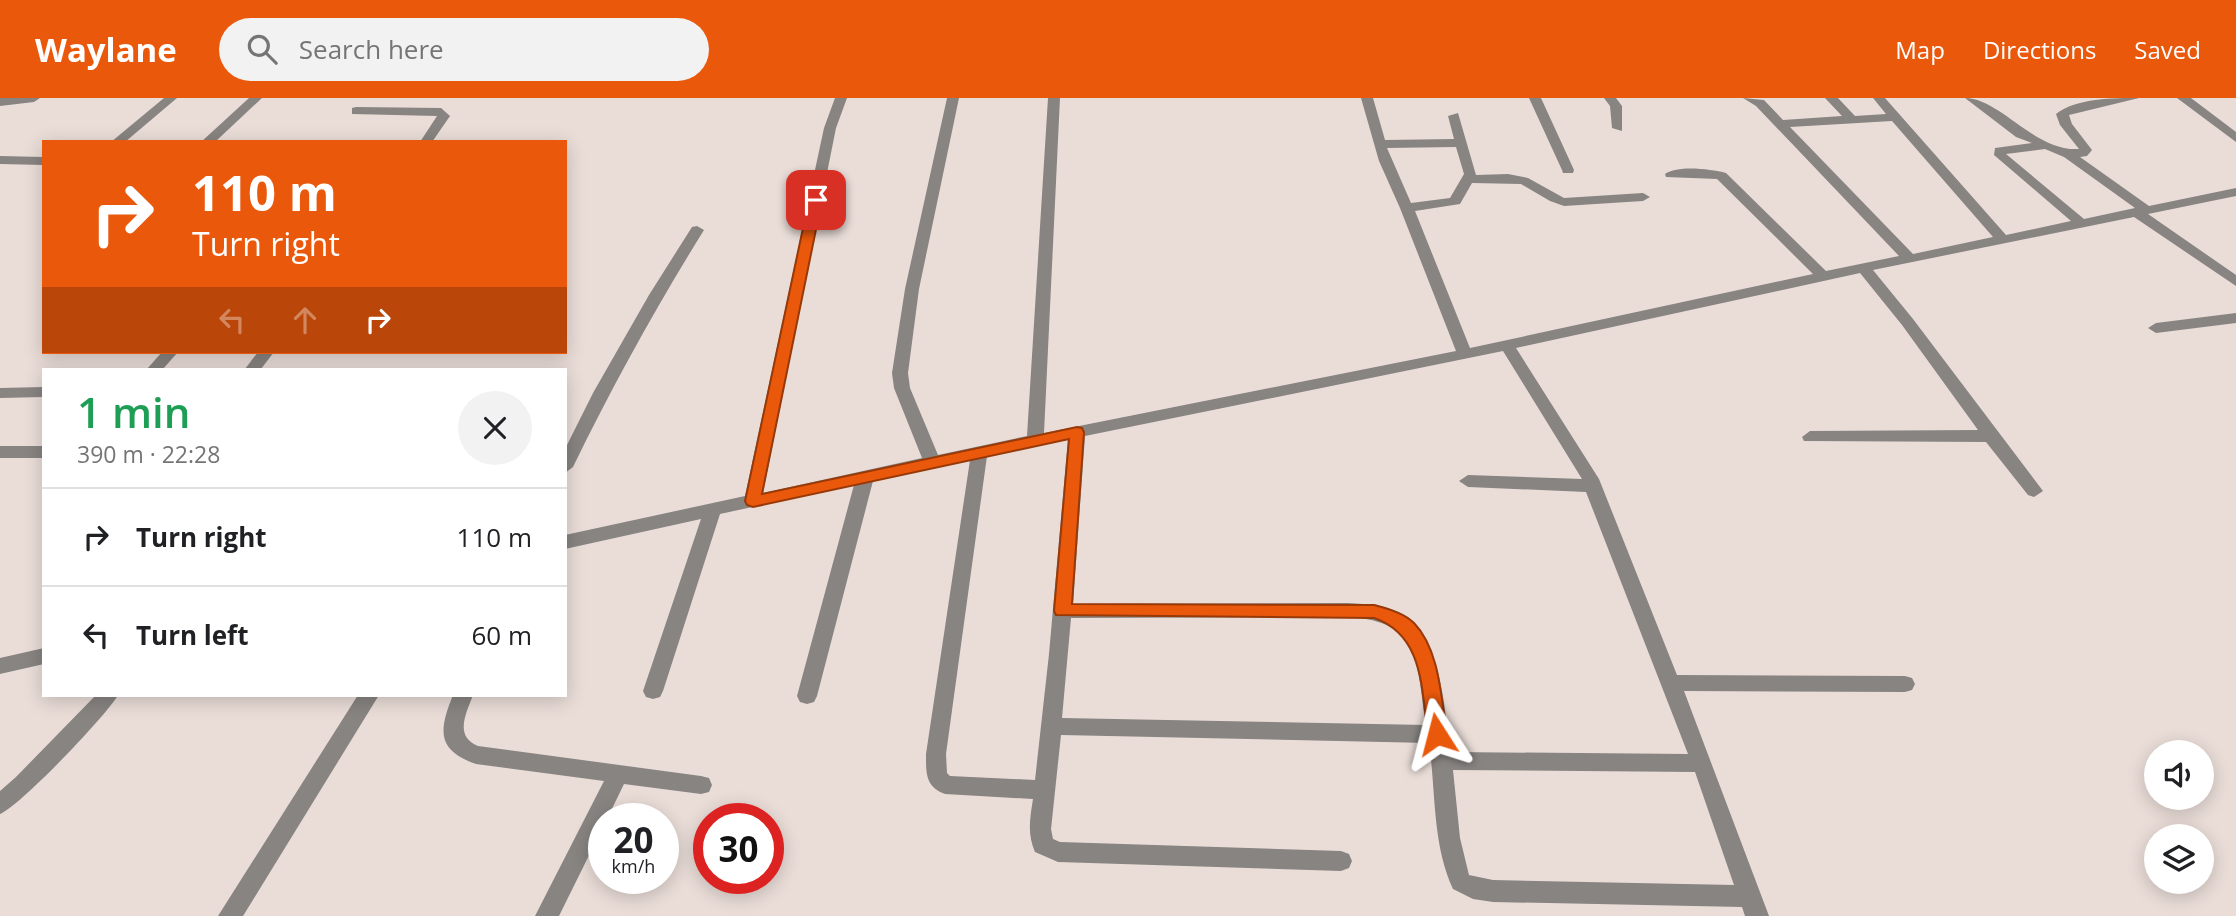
<!DOCTYPE html>
<html lang="en">
<head>
<meta charset="utf-8">
<style>
	body { margin:0; font-family:"Open Sans",sans-serif; background:#f2f2f2; color:#202124; height:100vh; display:flex; flex-direction:column; font-size:26px; white-space:nowrap }
	* { box-sizing:border-box; margin:0 }
	p { font-size:23px; color:#757577 }
	.icon { flex:none; width:38px; height:38px; fill:none; stroke:currentColor; stroke-width:2; stroke-linecap:round; stroke-linejoin:round }
	.map { position:relative; flex:1; overflow:hidden }
	.panel { position:absolute; left:42px; top:270px; width:525px; height:329px; display:flex; flex-direction:column; background:#fff; border-radius:0px; box-shadow:0 4px 18px #0003 }
	.panel>* { flex:none }
	.hud { position:absolute; left:42px; top:42px; width:525px; height:214px; border-radius:0px; box-shadow:0 4px 18px #0003; background:#ea580c; color:#fff; overflow:hidden }
	.fabs { position:absolute; left:2144px; top:642px; display:grid; gap:14px }
	.fabs a { display:grid; place-items:center; width:70px; height:70px; border-radius:50%; background:#fff; box-shadow:0 4px 18px #0003; font-size:35px }
	.speed { position:absolute; left:588px; top:705px; display:flex; gap:14px; font-size:35px; font-weight:700; text-align:center }
	.speed>* { display:grid; place-content:center; width:91px; height:91px; border-radius:50%; background:#fff; box-shadow:0 4px 18px #0003; line-height:1 }
	.speed small { font-size:18px; font-weight:400 }
	.speed .limit { border:10px solid #d22; background:#fff; color:#111 }
	.pin { position:absolute; display:grid; place-items:center; width:60px; height:60px; color:#fff; margin:-30px; border-radius:14px; box-shadow:0 4px 10px #0006 }
	.me { position:absolute; width:77px; margin:-38px; rotate:351deg; stroke-linejoin:round; filter:drop-shadow(0 0 5px #0008) }
	.turn { display:flex; align-items:center; gap:24px; height:147px; padding:0 35px; font-size:32px }
	.turn .icon { width:91px; height:91px; stroke-width:2.5 }
	.turn b { display:block; font-size:49px; line-height:60px }
	.lanes { display:flex; align-items:center; height:66px; padding:0 35px; background:#0003; justify-content:center; gap:35px; direction:ltr }
	.lanes .off { opacity:.35 }
	.round { display:grid; place-items:center; flex:none; width:74px; height:74px; border-radius:37px; background:#f2f2f2 }
	.head { display:flex; align-items:center; justify-content:space-between; height:119px; padding:0 35px }
	h1 { font-size:42px; font-weight:600; line-height:52px; color:#1e9e55 }
	ul { padding:0; list-style:none }
	li { display:flex; align-items:center; gap:21px; height:98px; padding:0 35px; border-top:2px solid #e0e0e0 }
	li div { flex:1 }
	li b { display:block; font-size:26px }
	li em { font-style:normal }
	header { display:flex; align-items:center; gap:42px; box-sizing:border-box; height:98px; padding:0 35px; background:#ea580c; color:#fff }
	header strong { font-size:33px }
	nav { display:flex; gap:38px; margin-inline-start:auto; font-size:24px }
	.search { width:490px; height:63px; background:#f2f2f2; display:flex; align-items:center; gap:18px; box-sizing:border-box; padding:0 24px; border-radius:38px; color:#757577; font-size:26px }
	.map>svg:first-child { display:block }
</style>
</head>
<body>
<header>
<strong>Waylane</strong>
<div class="search"><svg class="icon" aria-label="search" viewBox="0 0 24 24"><circle cx="10" cy="10" r="6"/><path d="M15 15l6 6"/></svg>Search here</div>
<nav><a>Map</a><a>Directions</a><a>Saved</a></nav>
</header>
<div class="map">
<svg width="2236" height="818" viewBox="0 0 2236 818">
	<rect width="100%" height="100%" fill="#eaddd8"/>
	<g fill="none" stroke-linecap="round" stroke-linejoin="round">
		<g fill="#888481" fill-rule="evenodd">
			<path d="M 0,0 L 40,0 L 34,4 L 0,8 Z"/>
			<path d="M 164,0 L 177,0 L 125,44 L 111,44 Z"/>
			<path d="M 249,0 L 262,0 L 215,44 L 201,44 Z"/>
			<path d="M 835,0 L 847,0 L 836,30 L 763,395 L 922,360 L 894,290 L 892,275 L 905,191 L 947,0 L 959,0 L 919,191 L 908,275 L 910,290 L 938,357 L 1027,338 L 1048,0 L 1060,0 L 1044,335 L 1456,253 L 1400,110 L 1379,63 L 1361,0 L 1373,0 L 1385,42 L 1454,41 L 1448,18 L 1458,15 L 1476,77 L 1508,76 L 1528,80 L 1564,100 L 1643,95 L 1650,99 L 1643,103 L 1564,108 L 1550,103 L 1521,86 L 1472,85 L 1460,106 L 1415,113 L 1470,250 L 1813,176 L 1717,81 L 1666,79 L 1665,76 C 1678,67 1710,71 1726,75 L 1826,173 L 1899,158 L 1756,8 L 1743,0 L 1764,2 L 1783,22 L 1842,18 L 1825,0 L 1838,0 L 1855,18 L 1886,16 L 1873,0 L 1885,0 L 2006,137 L 2071,123 L 1994,57 L 1995,50 L 2032,45 L 2016,39 L 1965,0 C 2000,0 2035,54 2079,51 L 2060,27 L 2056,16 C 2076,0 2114,0 2139,0 L 2069,17 L 2072,26 L 2092,52 L 2087,58 L 2080,59 L 2149,108 L 2236,90 L 2236,98 L 2148,116 L 2236,177 L 2236,188 L 2134,119 L 1873,172 L 1913,221 L 2040,389 L 2043,393 L 2034,399 L 2028,397 L 1986,344 L 1804,343 L 1802,339 L 1810,333 L 1978,332 L 1902,227 L 1860,175 L 1516,250 L 1599,381 L 1677,577 L 1905,578 L 1912,580 L 1915,586 L 1912,592 L 1905,594 L 1684,593 L 1769,818 L 1745,818 L 1742,809 L 1493,804 L 1473,801 L 1453,791 C 1432,745 1436,694 1429,645 L 1061,637 L 1051,731 L 1053,741 L 1060,744 L 1341,753 L 1349,756 L 1352,763 L 1349,770 L 1341,773 L 1058,764 L 1035,754 C 1027,736 1030,720 1033,701 L 945,696 C 925,689 926,674 926,656 L 970,362 L 873,383 L 817,598 L 814,604 L 807,606 L 800,604 L 797,598 L 854,387 L 720,416 L 663,593 L 660,599 L 653,601 L 646,599 L 643,593 L 701,421 L 565,451 L 565,437 L 745,398 L 824,30 ZM 1892,23 L 1993,139 L 1913,156 L 1790,29 ZM 1456,49 L 1464,76 L 1450,100 L 1411,105 L 1387,50 ZM 2045,51 L 2064,59 L 2135,110 L 2084,121 L 2006,56 ZM 1503,253 L 1582,381 L 1468,377 L 1459,383 L 1468,389 L 1586,394 L 1688,656 L 1451,654 C 1445,616 1441,540 1406,518 C 1389,507 1367,506 1348,505 L 1073,506 L 1085,338 ZM 1068,341 L 1049,556 L 1035,682 L 950,678 L 947,675 L 946,656 L 987,358 ZM 1348,519 C 1423,523 1416,566 1426,627 L 1062,620 L 1071,520 ZM 1453,672 L 1695,674 L 1734,787 L 1493,782 L 1469,777 L 1460,740 Z"/>
			<path d="M 1529,0 L 1541,0 L 1574,72 L 1573,75 L 1563,75 L 1562,72 Z"/>
			<path d="M 1604,0 L 1616,0 L 1622,8 L 1622,33 L 1612,30 L 1610,8 Z"/>
			<path d="M 2177,0 L 2191,0 L 2236,34 L 2236,44 Z"/>
			<path d="M 356,9 L 441,10 L 450,18 L 432,44 L 420,44 L 437,18 L 352,16 L 352,10 Z"/>
			<path d="M 0,58 L 44,59 L 44,67 L 0,66 Z"/>
			<path d="M 697,128 L 704,132 C 656,209 613,287 573,369 L 565,375 L 565,351 L 593,295 L 649,197 L 692,129 Z"/>
			<path d="M 2236,215 L 2236,225 L 2156,235 L 2148,230 L 2156,225 Z"/>
			<path d="M 162,254 L 178,254 L 163,271 L 147,271 Z"/>
			<path d="M 258,254 L 274,254 L 261,271 L 245,271 Z"/>
			<path d="M 44,289 L 44,299 L 0,300 L 0,290 Z"/>
			<rect x="0" y="348" width="44" height="12"/>
			<path d="M 44,550 L 44,566 L 0,576 L 0,560 Z"/>
			<path d="M 96,597 L 118,597 C 108,616 19,709 0,716 L 0,693 L 16,679 Z"/>
			<path d="M 358,597 L 379,597 L 243,818 L 218,818 Z"/>
			<path d="M 453,597 L 473,597 C 466,616 454,638 478,648 L 701,678 L 709,680 L 712,687 L 709,694 L 701,696 L 624,686 L 607,721 L 604,721 L 604,727 L 559,818 L 535,818 L 604,683 L 476,666 C 436,652 439,632 453,597 Z"/>
		</g>
	</g>
	<path fill="#ea580c" stroke="#983908" stroke-width="2" d="M 816,98 L 822,102 L 762,396 L 1077,329 L 1082,330 L 1084,334 L 1072,506 L 1374,507 C 1388,511 1404,515 1414,525 C 1440,552 1441,601 1447,636 L 1444,641 L 1437,644 L 1431,641 L 1428,636 C 1421,591 1424,537 1374,520 L 1056,517 L 1054,513 L 1069,341 L 753,409 L 747,407 L 745,403 L 809,102 Z"/>
</svg>
<div class="fabs">
<a><svg class="icon" aria-label="sound" viewBox="0 0 24 24"><path d="M4 9h4l5-4v14l-5-4H4zM17 9q2 3 0 6"/></svg></a>
<a><svg class="icon" aria-label="layers" viewBox="0 0 24 24"><path d="M12 4l9 5-9 5-9-5zM3 14l9 5 9-5"/></svg></a>
</div>
<div class="speed"><div>20<small>km/h</small></div><div class="limit">30</div></div>
<div class="pin" style="left:816px;top:102px;background:#d93025"><svg class="icon" aria-label="arrive" viewBox="0 0 24 24"><path d="M6 21V4h12l-3 4 3 4H6"/></svg></div>
<svg class="me" style="left:1437px;top:636px" viewBox="-20 -20 40 40"><path d="M0-17L14 15 0 8-14 15z" fill="#ea580c" stroke="#fff" stroke-width="4"/></svg>
<div class="hud">
<div class="turn"><svg class="icon" aria-label="right" viewBox="0 0 24 24"><path d="M7 20v-9h11M14 6l5 5-5 5"/></svg><div><b>110 m</b>Turn right</div></div>
<div class="lanes"><svg class="icon off" aria-label="left" viewBox="0 0 24 24"><path d="M17 20v-9H6M10 6l-5 5 5 5"/></svg><svg class="icon off" aria-label="ahead" viewBox="0 0 24 24"><path d="M12 20V5M6 11l6-6 6 6"/></svg><svg class="icon" aria-label="right" viewBox="0 0 24 24"><path d="M7 20v-9h11M14 6l5 5-5 5"/></svg></div>
</div>
<section class="panel">
<div class="head"><div><h1>1 min</h1><p>390 m · 22:28</p></div><a class="round"><svg class="icon" aria-label="close" viewBox="0 0 24 24"><path d="M6 6l12 12M18 6L6 18"/></svg></a></div>
<ul>
<li><svg class="icon" aria-label="right" viewBox="0 0 24 24"><path d="M7 20v-9h11M14 6l5 5-5 5"/></svg><div><b>Turn right</b></div><em>110 m</em></li>
<li><svg class="icon" aria-label="left" viewBox="0 0 24 24"><path d="M17 20v-9H6M10 6l-5 5 5 5"/></svg><div><b>Turn left</b></div><em>60 m</em></li>
</ul>
</section>
</div>
</body>
</html>
